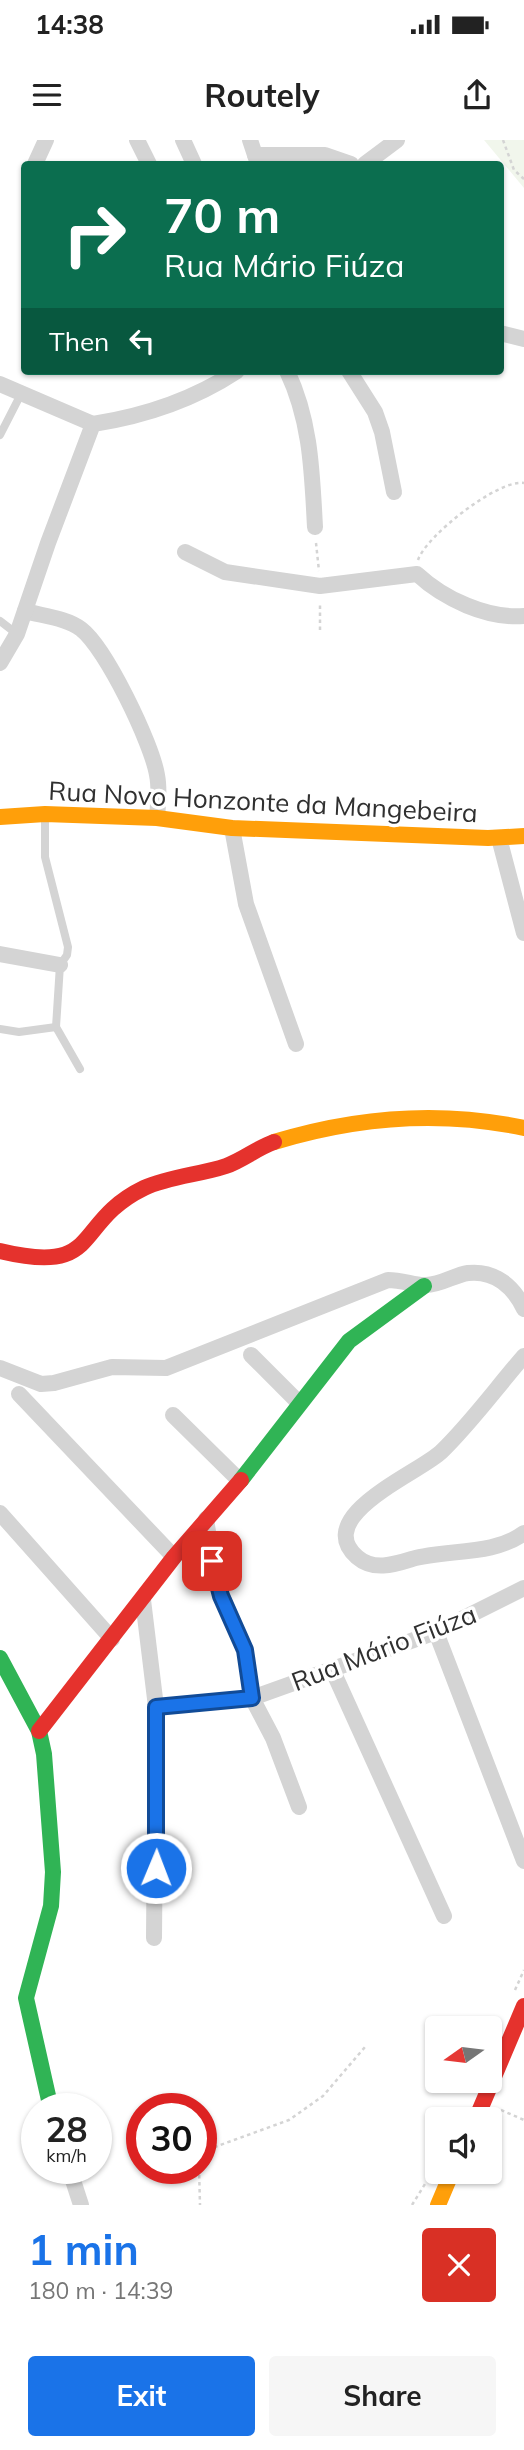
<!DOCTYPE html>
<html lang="en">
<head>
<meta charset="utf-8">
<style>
	body { margin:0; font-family:Mulish,sans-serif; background:#f6f6f6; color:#222; height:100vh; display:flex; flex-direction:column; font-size:26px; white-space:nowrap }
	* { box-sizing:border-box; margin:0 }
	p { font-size:23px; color:#767676 }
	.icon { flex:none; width:38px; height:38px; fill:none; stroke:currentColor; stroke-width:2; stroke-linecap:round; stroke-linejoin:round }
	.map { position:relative; height:2065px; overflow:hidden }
	.sheet { display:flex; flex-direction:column; background:#fff; flex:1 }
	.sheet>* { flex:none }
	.guide { position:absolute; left:21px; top:21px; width:483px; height:214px; border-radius:7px; box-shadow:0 2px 5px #0004; background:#0b6e4f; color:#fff; overflow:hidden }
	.needle { width:46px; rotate:256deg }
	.buttons { position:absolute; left:425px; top:1876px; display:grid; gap:14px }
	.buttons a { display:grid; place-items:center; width:77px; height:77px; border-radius:7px; background:#fff; box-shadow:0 2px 5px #0004; font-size:35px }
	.speed { position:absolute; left:21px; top:1953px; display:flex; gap:14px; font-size:35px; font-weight:700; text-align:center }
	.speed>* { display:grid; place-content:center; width:91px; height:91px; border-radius:50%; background:#fff; box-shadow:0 2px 5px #0004; line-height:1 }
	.speed small { font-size:18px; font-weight:400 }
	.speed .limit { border:10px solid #d22; background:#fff; color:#111 }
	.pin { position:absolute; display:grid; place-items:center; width:60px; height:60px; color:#fff; margin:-30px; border-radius:14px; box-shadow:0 4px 10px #0006 }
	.me { position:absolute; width:77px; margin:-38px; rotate:1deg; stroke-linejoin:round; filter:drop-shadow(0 0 5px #0008) }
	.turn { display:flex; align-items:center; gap:24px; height:147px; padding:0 28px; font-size:32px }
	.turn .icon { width:91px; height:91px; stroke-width:2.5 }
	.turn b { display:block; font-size:49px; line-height:60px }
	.then { display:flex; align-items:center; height:66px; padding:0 28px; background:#0003; gap:14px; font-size:26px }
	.round { display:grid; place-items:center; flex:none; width:74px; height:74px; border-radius:7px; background:#f6f6f6 }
	.headline { display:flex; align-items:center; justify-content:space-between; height:119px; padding:0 28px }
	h1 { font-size:42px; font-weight:700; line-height:52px; color:#1a73e8 }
	.primary-button { display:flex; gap:14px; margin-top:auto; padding:14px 28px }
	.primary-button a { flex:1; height:80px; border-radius:7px; background:#1a73e8; color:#fff; font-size:28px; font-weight:700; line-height:80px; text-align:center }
	.primary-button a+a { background:#f6f6f6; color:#222 }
	.status { display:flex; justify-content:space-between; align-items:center; height:49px; padding:0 35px; background:#fff; direction:ltr }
	.status svg { height:19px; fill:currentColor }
	header { display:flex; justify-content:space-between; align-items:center; height:91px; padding:0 28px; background:#fff; font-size:32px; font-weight:700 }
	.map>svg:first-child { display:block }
</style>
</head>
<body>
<div class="status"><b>14:38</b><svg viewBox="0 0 49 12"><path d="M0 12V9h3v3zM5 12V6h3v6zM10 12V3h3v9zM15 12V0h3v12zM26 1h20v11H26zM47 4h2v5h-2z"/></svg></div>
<header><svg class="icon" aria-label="menu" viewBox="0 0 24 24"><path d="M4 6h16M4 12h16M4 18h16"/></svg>Routely<svg class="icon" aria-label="share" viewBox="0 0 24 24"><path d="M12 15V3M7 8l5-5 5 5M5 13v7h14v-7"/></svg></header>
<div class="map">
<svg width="524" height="2065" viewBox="0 0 524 2065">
	<rect width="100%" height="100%" fill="#fff"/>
	<path fill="#f1f6ec" d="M 484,0 L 524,0 L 524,48 Z"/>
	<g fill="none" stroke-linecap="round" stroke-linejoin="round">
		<g stroke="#d4d4d4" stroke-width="2.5" stroke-dasharray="3.5 3.5" stroke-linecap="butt">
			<path d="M 503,0 L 514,30 L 524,39"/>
			<path d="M 316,403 L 319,431"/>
			<path d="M 418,420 C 426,396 498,339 524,343"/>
			<path d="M 320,490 L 320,462"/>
			<path d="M 515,1850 L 524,1830"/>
			<path d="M 501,1970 L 524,1980"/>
			<path d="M 201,2012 L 289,1980 L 323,1956 L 365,1907"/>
			<path d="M 199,2028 L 200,2065"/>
			<path d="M 412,2065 L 425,2044"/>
		</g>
		<g stroke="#d4d4d4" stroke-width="8">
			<path d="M 0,295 L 21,254"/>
			<path d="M 0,481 L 17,494"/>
			<path d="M 45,674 L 45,717 L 68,807 L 67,815 L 60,825 L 56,887 L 80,929"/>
			<path d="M 0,889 L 19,892 L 56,887"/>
		</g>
		<g stroke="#d4d4d4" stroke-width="16">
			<path d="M 137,0 L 149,24"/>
			<path d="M 183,0 L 194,24"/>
			<path d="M 250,0 L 258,24"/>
			<path d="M 255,15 L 325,15 L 351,24"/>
			<path d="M 35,24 L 46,0"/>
			<path d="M 365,24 L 397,0"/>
			<path d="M 500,193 L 524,199"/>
			<path d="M 287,231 C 311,281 312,333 315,387"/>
			<path d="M 349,231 L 375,272 L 382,292 L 394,352"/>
			<path d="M 0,244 L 93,284"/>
			<path d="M 185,412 L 225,432 L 320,446 L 417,434 C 444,459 487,479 524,476"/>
			<path d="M 25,471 C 43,476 67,478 81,489 C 106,508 152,604 157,635 C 160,650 158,664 157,678"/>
			<path d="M 0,523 L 17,494 L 48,403 L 93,284 C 145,276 193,260 237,231"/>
			<path d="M 232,688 L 246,764 L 296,904"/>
			<path d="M 499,698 L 524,793"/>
			<path d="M 0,814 L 60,825"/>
			<path d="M 251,1215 L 299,1263"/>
			<path d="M 524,1216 C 497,1247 471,1283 441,1312 C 419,1333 311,1376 357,1417 C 373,1431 393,1425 412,1419 C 448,1409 493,1416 524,1393"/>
			<path d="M 0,1228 L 41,1244 L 54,1243 L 112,1227 L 166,1228 L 388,1140 C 403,1140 416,1146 426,1145 C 441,1145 454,1135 468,1133 C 495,1130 514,1147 524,1169"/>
			<path d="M 19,1254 L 174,1417"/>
			<path d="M 173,1275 L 240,1341"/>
			<path d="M 0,1373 L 112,1499"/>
			<path d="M 206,1379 L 216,1442 L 245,1510 L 252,1558 L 273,1598 L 299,1667"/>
			<path d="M 143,1460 L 156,1567 L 154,1798"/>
			<path d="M 436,1492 L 524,1721"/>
			<path d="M 332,1529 L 444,1776"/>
			<path d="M 156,1567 L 252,1558 L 436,1492 L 524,1448"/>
			<path d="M 69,2028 L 81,2065"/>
		</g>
		<g stroke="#30b455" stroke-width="16">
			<path d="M 241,1340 L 349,1201 L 424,1146"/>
			<path d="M 0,1518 L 39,1591 L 44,1614 L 53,1732 L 51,1766 L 26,1858 L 51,1969"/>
		</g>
		<g stroke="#ff9f0a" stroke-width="16">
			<path d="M 0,677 L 45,674 L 157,678 L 232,688 L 488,698 L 524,696"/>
			<path d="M 274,1002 C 356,977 440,970 524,988"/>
			<path d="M 438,2065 L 452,2032"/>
		</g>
		<g stroke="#e5322d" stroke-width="16">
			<path d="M 0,1111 C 103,1136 72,1083 144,1048 C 170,1036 199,1035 226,1026 C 243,1020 257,1008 274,1002"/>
			<path d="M 39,1591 L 174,1417 L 241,1340"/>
			<path d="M 476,1979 L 524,1866"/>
		</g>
	</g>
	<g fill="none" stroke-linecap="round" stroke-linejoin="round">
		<defs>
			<path id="route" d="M 156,1728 L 156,1567 L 252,1558 L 245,1510 L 221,1456 L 212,1421"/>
		</defs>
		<use href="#route" stroke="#114b97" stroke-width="18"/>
		<use href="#route" stroke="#1a73e8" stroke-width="12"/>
	</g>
	<g text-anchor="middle" stroke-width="7" stroke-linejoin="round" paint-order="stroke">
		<g font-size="26" fill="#303030" stroke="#fff">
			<text transform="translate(263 662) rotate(3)" y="9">Rua Novo Honzonte da Mangebeira</text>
			<text transform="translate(384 1508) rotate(-21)" y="9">Rua Mário Fiúza</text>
		</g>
	</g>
</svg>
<div class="buttons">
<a><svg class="needle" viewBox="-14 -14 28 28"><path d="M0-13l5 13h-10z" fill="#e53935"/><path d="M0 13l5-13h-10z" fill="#767676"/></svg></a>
<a><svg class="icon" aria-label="sound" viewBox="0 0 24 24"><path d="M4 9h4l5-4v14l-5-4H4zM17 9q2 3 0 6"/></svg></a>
</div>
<div class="speed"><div>28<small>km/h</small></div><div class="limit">30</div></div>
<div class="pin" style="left:212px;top:1421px;background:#d93025"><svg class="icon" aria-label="arrive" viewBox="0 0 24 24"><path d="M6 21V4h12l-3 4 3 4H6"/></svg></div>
<svg class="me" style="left:156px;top:1728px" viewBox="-20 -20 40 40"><circle r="17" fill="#1a73e8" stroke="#fff" stroke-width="3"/><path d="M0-11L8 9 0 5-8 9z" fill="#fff"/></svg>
<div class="guide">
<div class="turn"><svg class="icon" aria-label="right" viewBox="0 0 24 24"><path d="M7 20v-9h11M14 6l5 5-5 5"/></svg><div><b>70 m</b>Rua Mário Fiúza</div></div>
<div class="then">Then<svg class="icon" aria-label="left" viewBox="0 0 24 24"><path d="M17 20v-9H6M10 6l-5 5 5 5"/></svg></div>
</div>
</div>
<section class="sheet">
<div class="headline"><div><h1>1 min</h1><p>180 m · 14:39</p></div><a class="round" style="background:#d93025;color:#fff"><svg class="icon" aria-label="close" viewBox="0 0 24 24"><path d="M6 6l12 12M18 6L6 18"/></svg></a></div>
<div class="primary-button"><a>Exit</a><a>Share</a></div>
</section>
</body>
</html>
